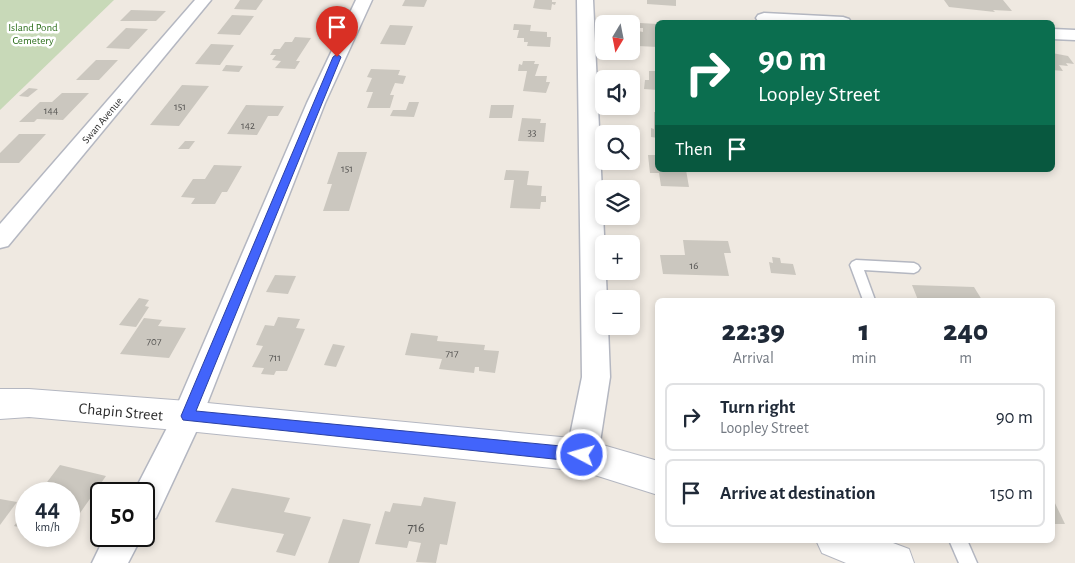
<!DOCTYPE html>
<html lang="en">
<head>
<meta charset="utf-8">
<style>
	body { margin:0; font-family:"Alegreya Sans",sans-serif; background:#f2f2f3; color:#1f2937; height:100vh; display:flex; flex-direction:column; font-size:19px; white-space:nowrap }
	* { box-sizing:border-box; margin:0 }
	p { font-size:16px; color:#747a83 }
	.icon { flex:none; width:28px; height:28px; fill:none; stroke:currentColor; stroke-width:2; stroke-linecap:round; stroke-linejoin:round }
	.map { position:relative; flex:1; overflow:hidden }
	.panel { position:absolute; left:655px; top:298px; width:400px; height:245px; display:flex; flex-direction:column; background:#fff; border-radius:8px; box-shadow:0 2px 8px #0003 }
	.panel>* { flex:none }
	.hud { position:absolute; left:655px; top:20px; width:400px; height:152px; border-radius:8px; box-shadow:0 2px 8px #0003; background:#0b6e4f; color:#fff; overflow:hidden }
	.needle { width:32px; rotate:190deg }
	.controls { position:absolute; left:595px; top:15px; display:grid; gap:10px }
	.controls a { display:grid; place-items:center; width:45px; height:45px; border-radius:8px; background:#fff; box-shadow:0 2px 8px #0003; font-size:25px }
	.speed { position:absolute; left:15px; top:482px; display:flex; gap:10px; font-size:25px; font-weight:700; text-align:center }
	.speed>* { display:grid; place-content:center; width:65px; height:65px; border-radius:50%; background:#fff; box-shadow:0 2px 8px #0003; line-height:1 }
	.speed small { font-size:12px; font-weight:400 }
	.speed .limit { border:2px solid #111; border-radius:8px; background:#fff; color:#111 }
	.pin { position:absolute; display:grid; place-items:center; width:42px; height:42px; color:#fff; margin:-51px -21px; border-radius:50% 50% 50% 0; rotate:-45deg; box-shadow:0 0 5px #0007 }
	.pin .icon { rotate:45deg }
	.me { position:absolute; width:55px; margin:-28px; rotate:276deg; stroke-linejoin:round; filter:drop-shadow(0 0 4px #0008) }
	.turn { display:flex; align-items:center; gap:18px; height:105px; padding:0 20px; font-size:22px }
	.turn .icon { width:65px; height:65px; stroke-width:2.5 }
	.turn b { display:block; font-size:35px; line-height:42px }
	.then { display:flex; align-items:center; height:48px; padding:0 20px; background:#0003; gap:10px; font-size:19px }
	.eta { display:flex; justify-content:space-evenly; align-items:center; height:85px; text-align:center }
	.eta b { font-size:30px; font-weight:800; line-height:35px }
	ul { padding:0; list-style:none }
	li { display:flex; align-items:center; gap:15px; height:68px; margin:0 10px 8px; padding:0 10px; border:2px solid #e0e1e3; border-radius:8px }
	li div { flex:1 }
	li b { display:block; font-size:19px }
	li em { font-style:normal }
	.map>svg:first-child { display:block }
</style>
</head>
<body>
<div class="map">
<svg width="1075" height="563" viewBox="0 0 1075 563">
	<rect width="100%" height="100%" fill="#efe9e1"/>
	<path fill="#c8d9b8" d="M 0,0 L 114,0 L 0,110 Z"/>
	<g fill="#cbc7bf">
		<path d="M 240,0 L 263,0 L 256,10 L 234,9 Z"/>
		<path d="M 405,0 L 427,0 L 424,7 L 402,6 Z"/>
		<path d="M 535,0 L 552,0 L 552,2 L 556,2 L 555,5 L 552,4 L 551,10 L 540,9 L 533,8 Z"/>
		<path d="M 647,0 L 676,0 L 676,6 L 647,4 Z"/>
		<path d="M 944,0 L 1003,0 L 1012,11 L 993,10 L 995,12 L 949,7 Z"/>
		<path d="M 131,10 L 166,11 L 156,21 L 120,21 Z"/>
		<path d="M 232,15 L 254,16 L 240,35 L 217,34 Z"/>
		<path d="M 640,23 L 658,24 L 658,28 L 656,28 L 656,31 L 658,31 L 658,47 L 638,46 L 638,31 L 643,32 L 643,28 L 640,28 Z"/>
		<path d="M 514,24 L 531,25 L 530,31 L 547,32 L 547,37 L 551,37 L 550,47 L 527,46 L 528,42 L 524,42 L 524,38 L 517,38 L 519,30 L 513,30 Z"/>
		<path d="M 390,25 L 413,26 L 405,45 L 380,44 Z"/>
		<path d="M 126,28 L 148,29 L 129,49 L 106,48 Z"/>
		<path d="M 295,37 L 311,38 L 296,61 L 300,61 L 295,69 L 275,68 L 281,61 L 272,60 L 276,55 L 270,55 L 274,49 L 280,49 L 285,42 L 292,42 Z"/>
		<path d="M 211,44 L 234,45 L 220,65 L 195,64 Z"/>
		<path d="M 1052,53 L 1068,56 L 1074,64 L 1066,63 L 1068,66 L 1059,65 L 1063,71 L 1052,70 Z"/>
		<path d="M 96,60 L 118,60 L 99,80 L 76,80 Z"/>
		<path d="M 523,61 L 535,61 L 534,64 L 539,64 L 535,76 L 547,76 L 546,82 L 550,82 L 546,93 L 523,91 L 527,71 L 518,71 L 519,64 L 522,65 Z"/>
		<path d="M 226,65 L 243,66 L 239,72 L 222,71 Z"/>
		<path d="M 371,69 L 400,70 L 398,75 L 406,76 L 403,84 L 395,83 L 390,95 L 394,95 L 390,108 L 367,108 L 373,92 L 366,92 L 372,78 L 367,77 Z"/>
		<path d="M 649,71 L 658,71 L 658,90 L 644,89 L 645,80 L 649,80 Z"/>
		<path d="M 182,85 L 209,86 L 179,126 L 150,125 Z"/>
		<path d="M 29,88 L 38,89 L 28,97 L 19,96 Z"/>
		<path d="M 62,93 L 89,93 L 63,120 L 37,119 L 34,122 L 19,122 L 40,102 L 52,102 Z"/>
		<path d="M 409,102 L 419,102 L 414,117 L 390,116 L 393,110 L 406,110 Z"/>
		<path d="M 246,105 L 284,106 L 278,116 L 268,116 L 257,135 L 227,134 Z"/>
		<path d="M 491,105 L 514,105 L 512,118 L 489,118 Z"/>
		<path d="M 654,112 L 658,112 L 658,138 L 651,137 L 651,128 L 654,129 Z"/>
		<path d="M 522,118 L 541,119 L 540,123 L 546,123 L 544,142 L 518,141 Z"/>
		<path d="M 19,134 L 46,134 L 19,163 L 0,163 L 0,153 Z"/>
		<path d="M 185,141 L 195,141 L 189,149 L 178,149 Z"/>
		<path d="M 338,152 L 367,152 L 349,211 L 323,211 L 332,184 L 327,184 Z"/>
		<path d="M 648,155 L 658,155 L 658,170 L 686,170 L 689,187 L 661,186 L 659,173 L 650,173 Z"/>
		<path d="M 214,165 L 242,166 L 227,192 L 222,192 L 215,204 L 191,204 L 195,198 L 181,197 L 193,179 L 205,179 Z"/>
		<path d="M 506,170 L 529,171 L 527,185 L 542,186 L 541,196 L 546,196 L 546,202 L 541,202 L 540,209 L 510,208 L 514,180 L 504,180 Z"/>
		<path d="M 683,240 L 728,241 L 731,253 L 724,253 L 729,276 L 663,274 L 660,255 L 685,255 Z"/>
		<path d="M 772,257 L 780,258 L 781,263 L 793,264 L 796,275 L 771,273 L 769,262 L 773,263 Z"/>
		<path d="M 275,275 L 296,276 L 288,294 L 266,292 Z"/>
		<path d="M 912,285 L 974,287 L 982,300 L 918,300 Z"/>
		<path d="M 139,298 L 149,300 L 145,306 L 149,307 L 136,327 L 119,325 Z"/>
		<path d="M 278,317 L 300,319 L 296,328 L 305,329 L 287,371 L 276,371 L 274,375 L 261,374 L 264,368 L 252,367 L 263,346 L 256,345 L 265,325 L 274,326 Z"/>
		<path d="M 144,318 L 162,320 L 158,326 L 186,328 L 169,358 L 120,354 Z"/>
		<path d="M 411,333 L 438,336 L 437,341 L 485,345 L 484,350 L 499,351 L 495,373 L 479,371 L 479,367 L 475,367 L 474,373 L 439,369 L 442,359 L 405,355 Z"/>
		<path d="M 333,344 L 345,346 L 336,367 L 324,365 Z"/>
		<path d="M 60,465 L 106,476 L 80,513 L 69,511 L 69,494 L 38,494 Z"/>
		<path d="M 232,488 L 290,498 L 284,512 L 311,517 L 295,556 L 276,552 L 284,534 L 215,522 Z"/>
		<path d="M 424,497 L 456,502 L 447,545 L 440,544 L 436,563 L 416,562 L 421,543 L 409,541 L 407,548 L 375,544 L 385,511 L 390,512 L 393,503 L 421,506 Z"/>
		<path d="M 1052,497 L 1065,524 L 1052,524 Z"/>
		<path d="M 0,499 L 17,502 L 0,525 Z"/>
		<path d="M 26,509 L 26,529 L 14,526 Z"/>
		<path d="M 343,519 L 371,524 L 359,563 L 328,563 Z"/>
	</g>
	<g fill="none" stroke-linecap="round" stroke-linejoin="round">
		<defs>
			<g id="lane">
				<path d="M 856,260 L 914,263 L 918,265 L 920,268 L 918,271 L 914,273 L 864,270 L 875,300 L 863,300 L 850,265 L 852,262 Z"/>
				<path d="M 949,540 L 967,540 L 977,563 L 959,563 Z"/>
			</g>
			<g id="street">
				<path d="M 195,0 L 211,0 L 8,246 L 0,248 L 0,224 Z"/>
				<path d="M 356,0 L 372,0 L 325,103 L 196,432 L 156,518 L 144,522 L 144,494 L 133,494 L 169,424 L 307,103 Z"/>
				<path d="M 577,0 L 593,0 L 607,299 L 604,299 L 604,326 L 608,326 L 610,377 L 598,455 L 593,466 L 582,470 L 571,466 L 566,455 L 582,377 Z"/>
				<path d="M 764,13 L 843,17 L 849,19 L 851,22 L 758,21 L 756,18 L 758,15 Z"/>
				<path d="M 1052,29 L 1075,30 L 1075,40 L 1052,39 Z"/>
				<path d="M 105,536 L 142,536 L 128,563 L 92,563 Z"/>
			</g>
			<g id="secondary">
				<path d="M 0,389 L 29,389 L 187,401 L 582,439 L 658,461 L 658,495 L 582,471 L 187,431 L 29,417 L 0,419 Z"/>
				<path d="M 816,540 L 885,540 L 909,549 L 914,563 L 846,563 L 822,553 Z"/>
			</g>
		</defs>
		<use href="#lane" stroke="#b4b7c1" stroke-width="3"/>
		<use href="#street" stroke="#b4b7c1" stroke-width="3"/>
		<use href="#secondary" stroke="#b4b7c1" stroke-width="2"/>
		<use href="#lane" fill="#fff" fill-rule="evenodd"/>
		<use href="#street" fill="#fff" fill-rule="evenodd"/>
		<use href="#secondary" fill="#fff" fill-rule="evenodd"/>
	</g>
	<path fill="#4264fb" stroke="#2b41a3" d="M 337,54 L 341,57 L 196,411 L 582,448 L 587,450 L 589,455 L 587,460 L 582,462 L 183,420 L 181,416 L 333,57 Z"/>
	<g text-anchor="middle" stroke-width="5" stroke-linejoin="round" paint-order="stroke">
		<g font-size="11" fill="#2c6e1b" stroke="#fff">
			<text x="33" y="31">Island Pond<tspan x="33" dy="13">Cemetery</tspan></text>
		</g>
		<g font-size="11" fill="#555452">
			<text x="180" y="110">151</text>
			<text x="51" y="114">144</text>
			<text x="248" y="129">142</text>
			<text x="532" y="136">33</text>
			<text x="347" y="172">151</text>
			<text x="694" y="269">16</text>
			<text x="154" y="345">707</text>
			<text x="452" y="357">717</text>
			<text x="275" y="361">711</text>
		</g>
		<g font-size="11" fill="#2e2e2e" stroke="#fff">
			<text transform="translate(102 120) rotate(-50)" y="4">Swan Avenue</text>
		</g>
		<g font-size="14" fill="#555452">
			<text x="416" y="532">716</text>
		</g>
		<g font-size="16" fill="#2e2e2e" stroke="#fff">
			<text transform="translate(121 411) rotate(5)" y="6">Chapin Street</text>
		</g>
	</g>
</svg>
<div class="controls">
<a><svg class="needle" viewBox="-14 -14 28 28"><path d="M0-13l5 13h-10z" fill="#e53935"/><path d="M0 13l5-13h-10z" fill="#747a83"/></svg></a>
<a><svg class="icon" aria-label="sound" viewBox="0 0 24 24"><path d="M4 9h4l5-4v14l-5-4H4zM17 9q2 3 0 6"/></svg></a>
<a><svg class="icon" aria-label="search" viewBox="0 0 24 24"><circle cx="10" cy="10" r="6"/><path d="M15 15l6 6"/></svg></a>
<a><svg class="icon" aria-label="layers" viewBox="0 0 24 24"><path d="M12 4l9 5-9 5-9-5zM3 14l9 5 9-5"/></svg></a>
<a>+</a>
<a>−</a>
</div>
<div class="speed"><div>44<small>km/h</small></div><div class="limit">50</div></div>
<div class="pin" style="left:337px;top:57px;background:#d93025"><svg class="icon" aria-label="arrive" viewBox="0 0 24 24"><path d="M6 21V4h12l-3 4 3 4H6"/></svg></div>
<svg class="me" style="left:582px;top:455px" viewBox="-20 -20 40 40"><circle r="17" fill="#4264fb" stroke="#fff" stroke-width="3"/><path d="M0-11L8 9 0 5-8 9z" fill="#fff"/></svg>
<div class="hud">
<div class="turn"><svg class="icon" aria-label="right" viewBox="0 0 24 24"><path d="M7 20v-9h11M14 6l5 5-5 5"/></svg><div><b>90 m</b>Loopley Street</div></div>
<div class="then">Then<svg class="icon" aria-label="arrive" viewBox="0 0 24 24"><path d="M6 21V4h12l-3 4 3 4H6"/></svg></div>
</div>
<section class="panel">
<div class="eta">
<div><b>22:39</b><p>Arrival</p></div>
<div><b>1</b><p>min</p></div>
<div><b>240</b><p>m</p></div>
</div>
<ul>
<li><svg class="icon" aria-label="right" viewBox="0 0 24 24"><path d="M7 20v-9h11M14 6l5 5-5 5"/></svg><div><b>Turn right</b><p>Loopley Street</p></div><em>90 m</em></li>
<li><svg class="icon" aria-label="arrive" viewBox="0 0 24 24"><path d="M6 21V4h12l-3 4 3 4H6"/></svg><div><b>Arrive at destination</b></div><em>150 m</em></li>
</ul>
</section>
</div>
</body>
</html>
